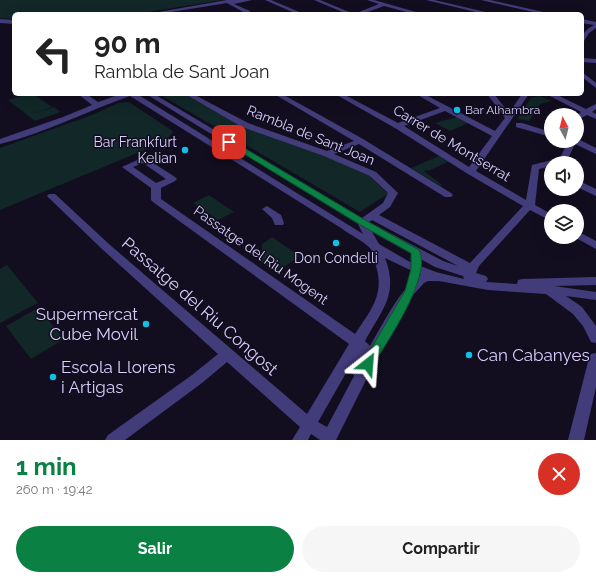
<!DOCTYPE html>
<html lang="es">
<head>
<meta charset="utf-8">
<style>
	body { margin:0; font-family:Raleway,sans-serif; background:#f6f6f6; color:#222; height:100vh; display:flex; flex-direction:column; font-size:15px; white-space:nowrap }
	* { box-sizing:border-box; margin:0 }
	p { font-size:13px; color:#767676 }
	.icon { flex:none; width:22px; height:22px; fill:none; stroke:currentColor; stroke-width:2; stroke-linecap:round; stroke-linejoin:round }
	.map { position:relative; height:440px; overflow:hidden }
	.details { display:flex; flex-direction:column; background:#fff; flex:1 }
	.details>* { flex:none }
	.banner { position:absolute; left:12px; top:12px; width:572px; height:84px; border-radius:6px; box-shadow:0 4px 16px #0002; background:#fff; color:#222; overflow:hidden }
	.needle { width:26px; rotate:353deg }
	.controls { position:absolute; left:544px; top:108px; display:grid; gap:8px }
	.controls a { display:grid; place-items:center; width:40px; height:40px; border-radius:50%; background:#fff; box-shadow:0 4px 16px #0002; font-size:20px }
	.pin { position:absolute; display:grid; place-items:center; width:34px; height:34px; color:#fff; margin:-17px; border-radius:8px; box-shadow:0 2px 6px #0006 }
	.me { position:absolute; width:44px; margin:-22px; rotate:28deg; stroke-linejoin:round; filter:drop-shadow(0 0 3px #0008) }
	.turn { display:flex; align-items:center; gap:14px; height:84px; padding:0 16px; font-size:18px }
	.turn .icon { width:52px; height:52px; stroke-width:2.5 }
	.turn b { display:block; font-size:28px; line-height:34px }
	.round { display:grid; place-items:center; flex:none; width:42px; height:42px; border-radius:21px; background:#f6f6f6 }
	.headline { display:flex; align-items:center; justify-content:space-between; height:68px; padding:0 16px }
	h1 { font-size:24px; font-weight:700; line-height:30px; color:#0b8043 }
	.cta { display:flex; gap:8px; margin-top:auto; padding:8px 16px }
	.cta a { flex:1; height:46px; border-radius:24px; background:#0b8043; color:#fff; font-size:16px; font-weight:700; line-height:46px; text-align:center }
	.cta a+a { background:#f6f6f6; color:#222 }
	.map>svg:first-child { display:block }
</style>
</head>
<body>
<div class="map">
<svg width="596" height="440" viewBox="0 0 596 440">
	<rect width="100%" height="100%" fill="#120e1f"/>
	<g fill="#112728">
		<path d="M 0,0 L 223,0 L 135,14 L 14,14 L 14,19 L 0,18 Z"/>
		<path d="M 29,94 L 33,94 L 52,107 L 33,114 L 54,107 L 61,112 L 35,121 L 8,100 Z"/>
		<path d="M 159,94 L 185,94 L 248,129 L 326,156 L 370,176 L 388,194 L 360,212 Z"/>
		<path d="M 539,96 L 551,101 L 540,104 L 529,121 L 517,119 L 531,98 Z"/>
		<path d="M 129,102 L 171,130 L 173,132 L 166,141 L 0,210 L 0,148 L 92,115 L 118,103 Z"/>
		<path d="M 457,117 L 468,123 L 450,131 L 435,123 Z"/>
		<path d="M 439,156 L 448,162 L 428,171 L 426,170 L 424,171 L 442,185 L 440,186 L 411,168 Z"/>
		<path d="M 209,195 L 234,212 L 218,220 L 193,203 Z"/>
		<path d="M 272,237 L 300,256 L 276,272 L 261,262 L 262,244 Z"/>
		<path d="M 7,265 L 38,303 L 0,323 L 0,269 Z"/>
		<path d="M 38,308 L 64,339 L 31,359 L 6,326 Z"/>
	</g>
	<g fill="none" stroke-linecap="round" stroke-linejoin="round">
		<g fill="#433c7b" fill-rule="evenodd">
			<path d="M 227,0 L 252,0 L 234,4 L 250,11 L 250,14 L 244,14 L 245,13 L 227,3 L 159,14 L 147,14 Z"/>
			<path d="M 265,0 L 271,0 L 304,14 L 297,14 Z"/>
			<path d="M 314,0 L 320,0 L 354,14 L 379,4 L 367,0 L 374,0 L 423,14 L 414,14 L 384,6 L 362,14 L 347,14 Z"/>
			<path d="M 426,0 L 434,0 L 494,14 L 484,14 Z"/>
			<path d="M 481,0 L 490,0 L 552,14 L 542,14 Z"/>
			<path d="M 0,19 L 14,20 L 14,24 L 0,23 Z"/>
			<path d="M 582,19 L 596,22 L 596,28 L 589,33 L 584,41 L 582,42 C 582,32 586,30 594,25 L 582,23 Z"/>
			<path d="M 582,58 L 596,59 L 596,63 L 582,62 Z"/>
			<path d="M 582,72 L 596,83 L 596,88 L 582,77 Z"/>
			<path d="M 78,94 L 86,94 L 98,102 L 121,94 L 137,94 L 363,234 L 358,224 L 146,94 L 154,94 L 362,218 L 383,203 L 388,193 L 370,176 L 324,156 L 242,127 L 185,94 L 193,94 L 248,123 L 327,151 L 354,141 L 274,94 L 282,94 L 363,139 L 451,193 L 453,195 L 451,197 L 445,197 L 359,144 L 334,154 L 376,172 L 396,191 L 398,193 L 390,207 L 379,215 L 470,263 L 523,206 L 468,174 L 395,128 L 335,94 L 343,94 L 398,123 L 440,108 L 416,94 L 424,94 L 495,131 L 505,118 L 487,94 L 494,94 L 509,113 L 522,94 L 529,94 L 476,171 L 526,200 L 532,165 L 560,158 L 568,141 L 577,141 L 578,139 L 596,148 L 596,154 L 575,144 L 566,163 L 551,163 L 551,166 L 539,169 L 535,205 L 551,214 L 551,221 L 530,210 L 479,266 L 476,273 L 486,276 L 488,279 L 486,282 L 517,284 L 518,280 L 522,279 L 596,277 L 596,285 L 554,286 L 596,292 L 596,300 L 566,296 L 582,307 L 596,326 L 596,343 L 591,342 L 583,326 L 573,314 L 546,294 L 488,290 L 439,281 L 428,281 L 424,283 L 414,294 L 379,354 L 336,440 L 320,440 L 311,434 L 308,440 L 292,440 L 300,427 L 227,362 L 202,383 L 125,440 L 105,440 L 108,435 L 192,375 L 218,354 L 102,249 L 49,198 L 47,196 L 49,194 L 55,194 L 110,245 L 307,414 L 349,344 L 153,202 L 151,200 L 151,188 L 122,167 L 144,157 L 175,177 L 177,179 L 175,181 L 161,188 L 161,199 L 355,334 C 370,311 385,295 376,266 C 375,261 373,252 370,248 C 362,240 350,235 341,228 L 130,96 C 87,111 45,133 0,144 L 0,139 L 63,117 L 92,105 ZM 445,111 L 492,136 L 469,167 L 404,126 ZM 143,163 L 166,179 L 156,183 L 133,167 ZM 372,220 L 458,266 L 443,261 L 369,222 ZM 372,232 L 435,267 L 463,276 L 464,279 L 436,272 L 410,262 L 379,244 ZM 385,258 L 421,275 C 404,282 380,329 370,346 L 365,341 C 382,310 399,294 385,258 ZM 350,366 L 354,376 L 327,427 L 318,422 Z"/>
			<path d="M 546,94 L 555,94 L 586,109 L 596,104 L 596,109 L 592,112 L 596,114 L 596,119 L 587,115 L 577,120 L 577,115 L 581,112 Z"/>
			<path d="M 516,123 L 522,123 L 551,132 L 551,137 L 516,127 Z"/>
			<path d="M 577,180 L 596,189 L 596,196 L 577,187 Z"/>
			<path d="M 267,206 L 281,215 L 284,223 L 283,225 L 275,225 L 272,218 L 262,209 Z"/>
			<path d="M 577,231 L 596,241 L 596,249 L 574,237 L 577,237 Z"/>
			<path d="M 596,353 L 596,387 L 584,440 L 568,440 L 589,358 L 591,354 Z"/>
		</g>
	</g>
	<path fill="#0b8043" stroke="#07532c" d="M 229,139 L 365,220 L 419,250 C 433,276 386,343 372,367 L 368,369 L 364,367 L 362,364 L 405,291 L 411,269 L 411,253 L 359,224 L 226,143 L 225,142 Z"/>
	<g fill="#0fc0e8" stroke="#120e1f" stroke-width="1.5">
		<circle cx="457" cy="110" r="4"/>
		<circle cx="185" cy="150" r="4"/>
		<circle cx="336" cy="243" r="4"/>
		<circle cx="146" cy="324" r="4"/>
		<circle cx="469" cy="355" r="4"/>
		<circle cx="53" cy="377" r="4"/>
	</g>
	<g text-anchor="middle" stroke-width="3" stroke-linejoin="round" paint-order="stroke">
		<g font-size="12" fill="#d7cefc" stroke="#120e1f" text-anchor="start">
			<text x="465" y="114">Bar Alhambra</text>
		</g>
		<g font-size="14" fill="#d7cefc" stroke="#120e1f">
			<text transform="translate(311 135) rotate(22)" y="5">Rambla de Sant Joan</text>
			<text transform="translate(452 143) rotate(31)" y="5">Carrer de Montserrat</text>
			<text transform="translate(261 255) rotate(35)" y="5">Passatge del Riu Mogent</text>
		</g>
		<g font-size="14" fill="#d7cefc" stroke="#120e1f" text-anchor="end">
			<text x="177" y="147">Bar Frankfurt<tspan x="177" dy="16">Kelian</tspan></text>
			<text x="336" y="263" text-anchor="middle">Don Condelli</text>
		</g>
		<g font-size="17" fill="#d7cefc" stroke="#120e1f">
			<text transform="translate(200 306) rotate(41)" y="6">Passatge del Riu Congost</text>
		</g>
		<g font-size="17" fill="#d7cefc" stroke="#120e1f" text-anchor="start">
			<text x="138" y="320" text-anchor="end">Supermercat<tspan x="138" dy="20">Cube Movil</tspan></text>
			<text x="477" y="361">Can Cabanyes</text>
			<text x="61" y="373">Escola Llorens<tspan x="61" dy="20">i Artigas</tspan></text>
		</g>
	</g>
</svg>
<div class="controls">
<a><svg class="needle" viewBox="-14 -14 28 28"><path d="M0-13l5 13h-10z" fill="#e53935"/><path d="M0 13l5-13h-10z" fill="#767676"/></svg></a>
<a><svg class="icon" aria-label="sound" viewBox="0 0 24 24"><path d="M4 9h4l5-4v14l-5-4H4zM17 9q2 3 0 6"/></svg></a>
<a><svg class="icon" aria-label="layers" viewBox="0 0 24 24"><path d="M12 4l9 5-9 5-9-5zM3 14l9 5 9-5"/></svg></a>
</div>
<div class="pin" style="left:229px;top:142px;background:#d93025"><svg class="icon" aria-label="arrive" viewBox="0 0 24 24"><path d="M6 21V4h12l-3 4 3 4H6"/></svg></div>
<svg class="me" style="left:368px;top:364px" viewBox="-20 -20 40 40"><path d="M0-17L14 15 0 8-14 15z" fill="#0b8043" stroke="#fff" stroke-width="4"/></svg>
<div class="banner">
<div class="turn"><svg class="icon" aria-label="left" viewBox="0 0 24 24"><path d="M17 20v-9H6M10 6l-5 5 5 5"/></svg><div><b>90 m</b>Rambla de Sant Joan</div></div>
</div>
</div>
<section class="details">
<div class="headline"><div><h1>1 min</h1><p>260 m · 19:42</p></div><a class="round" style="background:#d93025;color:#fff"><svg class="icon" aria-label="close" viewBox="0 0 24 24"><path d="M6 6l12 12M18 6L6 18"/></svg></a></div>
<div class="cta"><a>Salir</a><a>Compartir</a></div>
</section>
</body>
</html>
